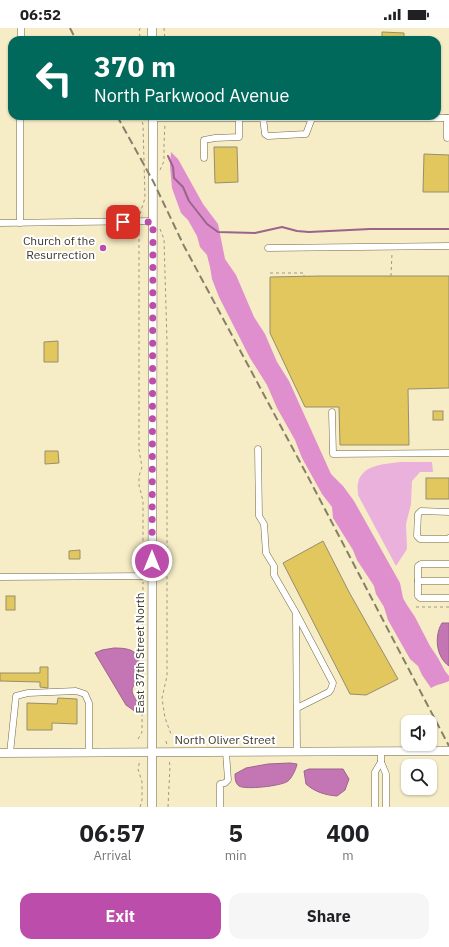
<!DOCTYPE html>
<html lang="en">
<head>
<meta charset="utf-8">
<style>
	body { margin:0; font-family:"IBM Plex Sans",sans-serif; background:#f6f6f6; color:#202124; height:100vh; display:flex; flex-direction:column; font-size:15px; white-space:nowrap }
	* { box-sizing:border-box; margin:0 }
	p { font-size:13px; color:#757577 }
	.icon { flex:none; width:22px; height:22px; fill:none; stroke:currentColor; stroke-width:2; stroke-linecap:round; stroke-linejoin:round }
	.map { position:relative; height:779px; overflow:hidden }
	.sheet { display:flex; flex-direction:column; background:#fff; flex:1 }
	.sheet>* { flex:none }
	.top-card { position:absolute; left:8px; top:8px; width:433px; height:84px; border-radius:12px; box-shadow:0 1px 3px #0004; background:#00695c; color:#fff; overflow:hidden }
	.controls { position:absolute; left:401px; top:687px; display:grid; gap:8px }
	.controls a { display:grid; place-items:center; width:36px; height:36px; border-radius:8px; background:#fff; box-shadow:0 1px 3px #0004; font-size:20px }
	.pin { position:absolute; display:grid; place-items:center; width:34px; height:34px; color:#fff; margin:-17px; border-radius:8px; box-shadow:0 2px 6px #0006 }
	.me { position:absolute; width:44px; margin:-22px; rotate:0deg; stroke-linejoin:round; filter:drop-shadow(0 0 3px #0008) }
	.turn { display:flex; align-items:center; gap:14px; height:84px; padding:0 20px; font-size:18px }
	.turn .icon { width:52px; height:52px; stroke-width:2.5 }
	.turn b { display:block; font-size:28px; line-height:34px }
	.eta { display:flex; justify-content:space-evenly; align-items:center; height:68px; text-align:center }
	.eta b { font-size:24px; font-weight:700; line-height:28px }
	.action { display:flex; gap:8px; margin-top:auto; padding:8px 20px }
	.action a { flex:1; height:46px; border-radius:12px; background:#bd4daa; color:#fff; font-size:16px; font-weight:700; line-height:46px; text-align:center }
	.action a+a { background:#f6f6f6; color:#202124 }
	.status { display:flex; justify-content:space-between; align-items:center; height:28px; padding:0 20px; background:#fff; direction:ltr }
	.status svg { height:11px; fill:currentColor }
	.map>svg:first-child { display:block }
</style>
</head>
<body>
<div class="status"><b>06:52</b><svg viewBox="0 0 49 12"><path d="M0 12V9h3v3zM5 12V6h3v6zM10 12V3h3v9zM15 12V0h3v12zM26 1h20v11H26zM47 4h2v5h-2z"/></svg></div>
<div class="map">
<svg width="449" height="779" viewBox="0 0 449 779">
	<rect width="100%" height="100%" fill="#f6ecc6"/>
	<path fill="#eab1dd" d="M 401,434 L 432,434 L 433,444 L 420,444 L 412,453 L 411,476 L 406,496 L 407,521 L 396,538 L 358,467 C 358,464 357,458 358,455 C 362,436 386,436 401,434 Z"/>
	<path fill="#df8ece" d="M 171,124 L 178,131 L 203,176 L 218,196 L 225,231 L 236,247 L 254,289 L 265,306 L 277,334 L 289,353 L 331,446 L 343,458 L 354,473 L 400,555 L 403,570 L 407,577 L 415,589 L 430,618 L 438,630 L 445,643 L 449,648 L 449,653 C 443,656 437,656 431,660 L 422,647 L 418,638 L 410,631 L 388,592 L 384,579 L 376,566 L 374,558 L 357,532 L 353,522 L 333,490 L 332,479 L 322,466 L 302,430 L 295,412 L 277,380 L 267,357 L 250,330 L 219,269 L 212,251 L 210,239 L 207,227 L 200,219 L 197,208 L 188,192 L 181,185 L 172,160 L 170,138 Z"/>
	<g fill="#c476b4" stroke="#9c648b">
		<path d="M 442,595 L 449,595 L 449,638 C 436,629 434,608 442,595 Z"/>
		<path d="M 114,620 C 139,620 139,627 141,650 C 124,664 136,666 139,680 L 136,684 L 126,677 L 95,625 L 102,622 Z"/>
		<path d="M 290,735 L 297,736 C 296,741 292,750 288,753 C 282,758 245,762 239,758 C 235,755 235,750 235,746 L 246,740 L 268,736 Z"/>
		<path d="M 309,741 L 343,741 L 349,751 L 345,762 L 337,768 C 325,767 315,764 306,756 L 304,743 Z"/>
	</g>
	<g fill="none" stroke-linecap="round" stroke-linejoin="round">
		<path stroke="#9c648b" stroke-width="2" d="M 168,128 L 173,139 L 174,150 L 183,159 L 189,173 L 200,187 L 207,196 L 218,204 L 255,205 L 282,199 L 297,203 L 309,204 L 370,201 L 449,201"/>
	</g>
	<g fill="#e2c75f" stroke="#978e6c">
		<path d="M 382,4 L 404,5 L 404,12 L 382,12 Z"/>
		<path d="M 214,119 L 237,119 L 238,154 L 215,155 Z"/>
		<path d="M 424,126 L 449,127 L 449,164 L 423,164 Z"/>
		<path d="M 320,248 L 449,248 L 449,360 L 408,361 L 409,417 L 340,417 L 339,379 L 305,379 L 270,305 L 270,249 Z"/>
		<path d="M 58,313 L 58,334 L 44,334 L 44,314 Z"/>
		<rect x="433" y="383" width="10" height="9"/>
		<path d="M 45,423 L 58,423 L 59,435 L 45,436 Z"/>
		<rect x="426" y="450" width="23" height="21"/>
		<path d="M 323,513 L 349,564 L 398,651 L 366,667 L 350,666 L 283,535 Z"/>
		<path d="M 80,522 L 80,531 L 69,531 L 69,523 Z"/>
		<rect x="6" y="568" width="9" height="14"/>
		<path d="M 40,639 L 48,639 L 48,660 L 40,659 L 40,654 L 0,653 L 0,645 L 40,645 Z"/>
		<path d="M 58,670 L 77,671 L 77,696 L 52,695 L 52,702 L 27,702 L 27,675 L 57,676 Z"/>
	</g>
	<g fill="none" stroke-linecap="round" stroke-linejoin="round">
		<defs>
			<g id="minor">
				<path d="M 21,12 L 21,0"/>
				<path d="M 153,90 L 449,90"/>
				<path d="M 263,90 L 265,106 L 268,108 L 306,106 L 312,90"/>
				<path d="M 447,90 L 447,110"/>
				<path d="M 204,130 L 204,112 L 215,110 L 239,109 L 239,90"/>
				<path d="M 0,195 L 153,193"/>
				<path d="M 20,195 L 20,88"/>
				<path d="M 268,220 L 449,218"/>
				<path d="M 332,384 L 333,426 L 449,425"/>
				<path d="M 258,421 L 259,488 L 264,496 L 266,525 L 274,538 L 274,547 L 296,585 L 297,724"/>
				<path d="M 449,484 L 421,483 L 418,486 L 417,508 L 420,511 L 448,511 L 449,510"/>
				<path d="M 449,536 L 421,536 L 418,538 L 418,568 L 420,570 L 449,570"/>
				<path d="M 0,549 L 152,548"/>
				<path d="M 418,553 L 449,553"/>
				<path d="M 297,680 L 329,664 L 331,661 L 333,655 L 297,587"/>
				<path d="M 10,725 L 16,668 L 28,665 L 76,663 L 85,666 L 89,675 L 89,724"/>
				<path d="M 381,734 L 386,746 L 386,779"/>
				<path d="M 220,779 L 220,756 L 225,755 L 228,752 L 226,724"/>
				<path d="M 375,779 L 375,744 L 381,734 L 381,724"/>
			</g>
			<g id="major">
				<path d="M 152,0 L 152,12"/>
				<path d="M 0,725 L 449,723"/>
				<path d="M 152,779 L 153,88"/>
			</g>
		</defs>
		<use href="#minor" stroke="#726947" stroke-width="7"/>
		<use href="#major" stroke="#726947" stroke-width="9"/>
		<g stroke="#a0997e" stroke-width="1" stroke-dasharray="3 3" stroke-linecap="butt">
			<path d="M 140,0 L 139,4 L 141,12"/>
			<path d="M 164,0 L 165,12"/>
			<path d="M 160,142 L 164,133 L 164,115 L 165,96"/>
			<path d="M 140,186 L 145,170 L 143,96 L 140,88"/>
			<path d="M 139,199 L 139,422 L 142,439 L 139,448 L 139,457 L 143,473 L 143,541"/>
			<path d="M 160,201 L 164,211 L 167,314 L 167,648 L 162,670 L 165,690 L 171,706"/>
			<path d="M 270,245 L 304,245 L 304,248"/>
			<path d="M 391,248 L 392,225"/>
			<path d="M 416,579 L 449,579"/>
			<path d="M 138,711 L 142,704 L 143,554"/>
			<path d="M 166,713 L 167,717"/>
			<path d="M 140,779 L 142,772 L 142,754 L 138,741 L 140,732"/>
			<path d="M 168,779 L 170,738 L 169,732"/>
		</g>
		<use href="#minor" stroke="#fff" stroke-width="6"/>
		<use href="#major" stroke="#fff" stroke-width="8"/>
		<g stroke="#878068" stroke-width="2" stroke-dasharray="8 4" stroke-linecap="butt">
			<path d="M 70,0 L 76,12"/>
			<path d="M 117,88 L 153,153 L 184,218 L 307,447 L 449,718"/>
		</g>
	</g>
	<g fill="none" stroke-linecap="round" stroke-linejoin="round">
		<path stroke="#bd4daa" stroke-width="7" stroke-dasharray="0 12.6" d="M 123,194 L 153,194 L 152,533"/>
	</g>
	<circle fill="#bd4daa" stroke="#fff" stroke-width="1.5" cx="103" cy="220" r="4"/>
	<g text-anchor="middle" stroke-width="4" stroke-linejoin="round" paint-order="stroke">
		<g font-size="12" fill="#3e3a2b" stroke="#fff" text-anchor="end">
			<text x="95" y="217">Church of the<tspan x="95" dy="14">Resurrection</tspan></text>
		</g>
		<g font-size="12" fill="#3e3a2b" stroke="#fff">
			<text transform="translate(140 625) rotate(-90)" y="4">East 37th Street North</text>
			<text x="225" y="716">North Oliver Street</text>
		</g>
	</g>
</svg>
<div class="controls">
<a><svg class="icon" aria-label="sound" viewBox="0 0 24 24"><path d="M4 9h4l5-4v14l-5-4H4zM17 9q2 3 0 6"/></svg></a>
<a><svg class="icon" aria-label="search" viewBox="0 0 24 24"><circle cx="10" cy="10" r="6"/><path d="M15 15l6 6"/></svg></a>
</div>
<div class="pin" style="left:123px;top:194px;background:#d93025"><svg class="icon" aria-label="arrive" viewBox="0 0 24 24"><path d="M6 21V4h12l-3 4 3 4H6"/></svg></div>
<svg class="me" style="left:152px;top:533px" viewBox="-20 -20 40 40"><circle r="17" fill="#bd4daa" stroke="#fff" stroke-width="3"/><path d="M0-11L8 9 0 5-8 9z" fill="#fff"/></svg>
<div class="top-card">
<div class="turn"><svg class="icon" aria-label="left" viewBox="0 0 24 24"><path d="M17 20v-9H6M10 6l-5 5 5 5"/></svg><div><b>370 m</b>North Parkwood Avenue</div></div>
</div>
</div>
<section class="sheet">
<div class="eta">
<div><b>06:57</b><p>Arrival</p></div>
<div><b>5</b><p>min</p></div>
<div><b>400</b><p>m</p></div>
</div>
<div class="action"><a>Exit</a><a>Share</a></div>
</section>
</body>
</html>
